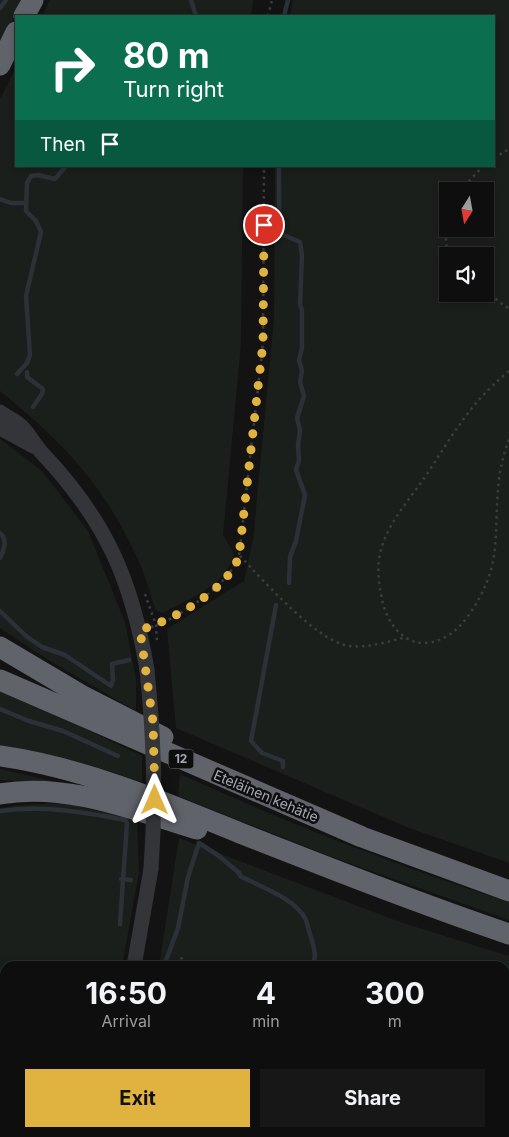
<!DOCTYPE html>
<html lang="en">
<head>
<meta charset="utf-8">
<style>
	body { margin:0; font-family:Inter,sans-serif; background:#171718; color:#f1f3f6; height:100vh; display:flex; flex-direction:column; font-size:19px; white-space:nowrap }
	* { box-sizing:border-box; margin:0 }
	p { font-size:16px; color:#9b9c9e }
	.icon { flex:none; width:28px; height:28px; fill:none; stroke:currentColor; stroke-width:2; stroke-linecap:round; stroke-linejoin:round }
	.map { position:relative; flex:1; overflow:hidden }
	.side { position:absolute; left:0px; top:961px; width:510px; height:176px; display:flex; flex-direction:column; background:#0e0e0f; border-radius:15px 15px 0 0; box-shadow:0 2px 8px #0003,0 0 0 1px #2e2e2f }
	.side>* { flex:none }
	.banner { position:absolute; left:15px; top:15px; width:480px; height:152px; border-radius:0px; box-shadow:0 2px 8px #0003,0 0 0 1px #2e2e2f; background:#0b6e4f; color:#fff; overflow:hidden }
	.needle { width:32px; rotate:191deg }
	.controls { position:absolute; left:439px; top:182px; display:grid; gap:10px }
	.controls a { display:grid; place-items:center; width:55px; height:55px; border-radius:0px; background:#0e0e0f; box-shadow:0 2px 8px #0003,0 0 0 1px #2e2e2f; font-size:25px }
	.pin { position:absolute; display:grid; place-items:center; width:42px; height:42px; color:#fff; margin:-21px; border:2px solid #fff; border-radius:50%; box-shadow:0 1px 5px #0007 }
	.me { position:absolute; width:55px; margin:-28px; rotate:0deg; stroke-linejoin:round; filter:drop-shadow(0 0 4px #0008) }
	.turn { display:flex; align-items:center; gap:18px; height:105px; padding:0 25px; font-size:22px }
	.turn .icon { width:65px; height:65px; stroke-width:2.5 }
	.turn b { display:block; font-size:35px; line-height:42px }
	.then { display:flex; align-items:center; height:48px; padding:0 25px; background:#0003; gap:10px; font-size:19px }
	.eta { display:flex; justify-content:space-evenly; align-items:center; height:85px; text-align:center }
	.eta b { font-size:30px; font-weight:700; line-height:35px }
	.primary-button { display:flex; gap:10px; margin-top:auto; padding:10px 25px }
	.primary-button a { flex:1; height:58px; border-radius:0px; background:#e0b23f; color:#111; font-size:20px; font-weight:700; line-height:58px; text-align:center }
	.primary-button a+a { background:#171718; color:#f1f3f6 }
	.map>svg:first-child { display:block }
</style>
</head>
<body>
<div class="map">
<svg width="509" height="1137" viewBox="0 0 509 1137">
	<rect width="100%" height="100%" fill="#131314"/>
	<g fill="#1a1f1b" fill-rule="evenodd">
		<path d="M 0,0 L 22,0 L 0,47 Z"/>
		<path d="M 50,0 L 253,0 L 251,16 L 42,16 Z"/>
		<path d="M 293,0 L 509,0 L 509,863 L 409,828 L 176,728 L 167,629 L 244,581 L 253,540 L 274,318 L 275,166 L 494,166 L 494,16 L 290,16 ZM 448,191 L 485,191 L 485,229 L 448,229 ZM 448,256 L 485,256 L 485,294 L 448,294 Z"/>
		<path d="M 16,67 L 16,166 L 243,166 L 241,344 L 223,535 L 234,554 C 227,585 190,598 163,613 L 156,611 C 150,593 145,574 137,557 C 104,485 61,440 0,391 L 0,99 Z"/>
		<path d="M 0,439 L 42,471 L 88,531 L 125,622 L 136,679 L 136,711 L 45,658 L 0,628 Z"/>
		<path d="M 0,691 L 38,706 L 142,756 L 142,782 C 95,765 49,753 0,746 Z"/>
		<path d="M 0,769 L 56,782 L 0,780 Z"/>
		<path d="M 180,774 C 287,823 397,866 509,902 L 509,920 L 332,857 L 178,796 Z"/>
		<path d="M 63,803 L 137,819 L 139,872 L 122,966 L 5,966 L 5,1003 L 0,1001 L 0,808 L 20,805 Z"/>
		<path d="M 179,838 L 400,922 L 509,956 L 509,1137 L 109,1137 L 110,1132 L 505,1132 L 505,966 L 159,966 Z"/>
		<path d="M 0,1056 L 5,1057 L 5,1132 L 55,1133 L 53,1137 L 0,1137 Z"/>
	</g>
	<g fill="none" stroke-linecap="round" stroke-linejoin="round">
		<g stroke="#2b3137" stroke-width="4.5">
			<path d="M 191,0 L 196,16"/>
			<path d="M 0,8 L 6,0"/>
			<path d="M 284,16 L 288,0"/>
			<path d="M 279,166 L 279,233 L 300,242 L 302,255 L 300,305 L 302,310 L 302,348 L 299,360 L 302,371 L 300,382 L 304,396 L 297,418 L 300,430 L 298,446 L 299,460 L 296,470 L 305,495 L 296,541 L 290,557 L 289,583"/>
			<path d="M 0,199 L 11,203 L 26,203"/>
			<path d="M 27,372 L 27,377 L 43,389 L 42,394 L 33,407"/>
			<path d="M 17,374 L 27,363 L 30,355 L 26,296 L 41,232 L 36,221 L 26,211 L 27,183 L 31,176 L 38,175 L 55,179 L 66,166"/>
			<path d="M 0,533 C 8,540 4,550 0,558"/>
			<path d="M 276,605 L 251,741 L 262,753 L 283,761 L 283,767"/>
			<path d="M 0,611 L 26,636 L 42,647 L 65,655 L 111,686 L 113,680 L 112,664 L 129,660"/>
			<path d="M 0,709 L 29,721 L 63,731 L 118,756"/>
			<path d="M 0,811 C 42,805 84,812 125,820 L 127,823 L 120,924"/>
			<path d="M 239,872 L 240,876 C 259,886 294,898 305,918 C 308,924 309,933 312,940 C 314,948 317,959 312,966"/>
			<path d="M 121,879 L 131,880"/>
			<path d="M 164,966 L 178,928 L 188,877 L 199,843 L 219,856 L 239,873"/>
			<path d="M 283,1132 L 285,1137"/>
			<path d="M 106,1137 L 108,1132"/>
		</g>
		<g stroke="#3b3c40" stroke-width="2.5" stroke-dasharray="2.5 4" stroke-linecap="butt">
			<path d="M 268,16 L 272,0"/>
			<path d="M 494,158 L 509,149"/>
			<path d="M 460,191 L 483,166"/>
			<path d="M 448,219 L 445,232 L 448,256"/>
			<path d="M 485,291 L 509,309"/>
			<path d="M 509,371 C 470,403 454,433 427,474 C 409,501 384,526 379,559 C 377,573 380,591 383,604 C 392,635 417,655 449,635 C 465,625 479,601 486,584 C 499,554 495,522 498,490 C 499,472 503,456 509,439"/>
			<path d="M 240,556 C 263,580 318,643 350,646 C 367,648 387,642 403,638"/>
			<path d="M 145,594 L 156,625 L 157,642"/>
			<path d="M 151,627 C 179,618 230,584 239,556 L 263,343 L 264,166"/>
			<path d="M 180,966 L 182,956"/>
			<path d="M 505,1014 L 509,1015"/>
			<path d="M 447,1132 L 449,1137"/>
			<path d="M 155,1137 L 156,1132"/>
			<path d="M 190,1137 L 192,1132"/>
			<path d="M 363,1137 L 364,1132"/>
		</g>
		<g stroke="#343539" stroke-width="15">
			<path d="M 0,412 C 7,417 16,421 22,427 C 30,435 35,446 43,454 C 106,521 132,580 147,670"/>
			<path d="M 0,428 L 33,446"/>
			<path d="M 134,966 L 151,869"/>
			<path d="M 67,1137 L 69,1132"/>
			<path d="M 83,1137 L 85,1132"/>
		</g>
		<g stroke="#61636a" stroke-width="21">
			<path d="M 24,16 L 33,0"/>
			<path d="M 0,65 L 16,32"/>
			<path d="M 0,647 L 81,695 L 163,737"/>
			<path d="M 0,680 L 362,837 L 509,891"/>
			<path d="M 0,756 C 84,768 162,801 240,833 C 329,868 418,903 509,934"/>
			<path d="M 0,794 C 66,782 135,810 197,829"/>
			<path d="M 0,1014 L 5,1016"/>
			<path d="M 0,1038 L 5,1040"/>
		</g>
		<path stroke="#343539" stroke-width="15" d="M 147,670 C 154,737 156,802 151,869"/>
	</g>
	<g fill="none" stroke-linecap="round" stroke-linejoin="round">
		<path stroke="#e0b23f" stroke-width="9" stroke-dasharray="0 16.2" d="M 155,800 L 153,722 L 140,630 C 173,620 228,590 239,556 L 263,343 L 264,225"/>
	</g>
	<g text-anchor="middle" stroke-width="5" stroke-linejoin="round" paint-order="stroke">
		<rect fill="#0e0e0f" stroke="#787a82" stroke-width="1" x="168.5" y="749.5" width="25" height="19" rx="4"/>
		<g font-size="12" font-weight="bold" fill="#a6a9b4">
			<text x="181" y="763">12</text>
		</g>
		<g font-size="14" fill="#a6a9b4" stroke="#0e0e0f">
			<text transform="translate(266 796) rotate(23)" y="5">Eteläinen kehätie</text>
		</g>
	</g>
</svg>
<div class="controls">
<a><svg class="needle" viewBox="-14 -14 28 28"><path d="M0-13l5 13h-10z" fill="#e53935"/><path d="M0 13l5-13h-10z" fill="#9b9c9e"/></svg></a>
<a><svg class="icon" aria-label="sound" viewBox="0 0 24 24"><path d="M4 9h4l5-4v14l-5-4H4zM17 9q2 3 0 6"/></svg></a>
</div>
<div class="pin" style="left:264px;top:225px;background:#d93025"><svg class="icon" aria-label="arrive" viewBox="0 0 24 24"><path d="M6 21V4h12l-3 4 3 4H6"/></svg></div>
<svg class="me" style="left:155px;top:800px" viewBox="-20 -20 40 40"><path d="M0-17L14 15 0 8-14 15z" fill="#e0b23f" stroke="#fff" stroke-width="4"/></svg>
<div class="banner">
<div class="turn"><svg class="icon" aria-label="right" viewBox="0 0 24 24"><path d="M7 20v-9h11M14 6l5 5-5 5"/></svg><div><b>80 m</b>Turn right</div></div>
<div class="then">Then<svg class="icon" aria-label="arrive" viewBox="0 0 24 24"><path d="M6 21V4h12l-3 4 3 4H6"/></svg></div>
</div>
<section class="side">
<div class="eta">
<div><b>16:50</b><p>Arrival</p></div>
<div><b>4</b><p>min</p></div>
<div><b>300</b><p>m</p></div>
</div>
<div class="primary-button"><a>Exit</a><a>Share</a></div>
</section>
</div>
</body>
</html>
